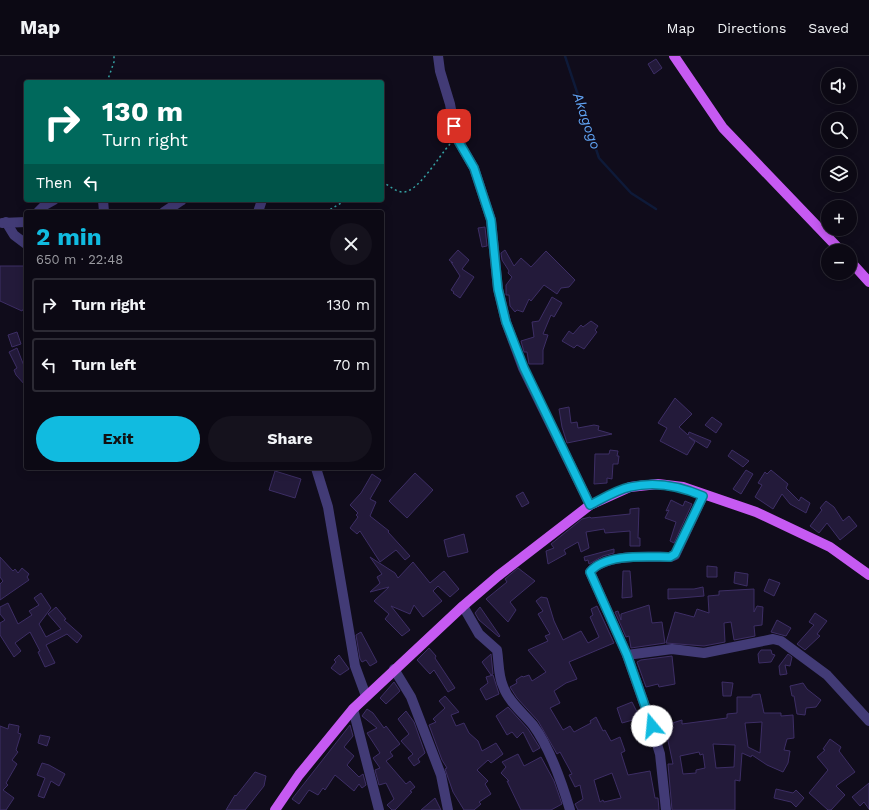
<!DOCTYPE html>
<html lang="en">
<head>
<meta charset="utf-8">
<style>
	body { margin:0; font-family:"Work Sans",sans-serif; background:#15121d; color:#f1f3f6; height:100vh; display:flex; flex-direction:column; font-size:15px; white-space:nowrap }
	* { box-sizing:border-box; margin:0 }
	p { font-size:13px; color:#9a9aa0 }
	.icon { flex:none; width:22px; height:22px; fill:none; stroke:currentColor; stroke-width:2; stroke-linecap:round; stroke-linejoin:round }
	.map { position:relative; flex:1; overflow:hidden }
	.sheet { position:absolute; left:24px; top:154px; width:360px; height:260px; display:flex; flex-direction:column; background:#0c0914; border-radius:4px; box-shadow:0 2px 10px #0003,0 0 0 1px #2c2a34 }
	.sheet>* { flex:none }
	.top-card { position:absolute; left:24px; top:24px; width:360px; height:122px; border-radius:4px; box-shadow:0 2px 10px #0003,0 0 0 1px #2c2a34; background:#00695c; color:#fff; overflow:hidden }
	.controls { position:absolute; left:821px; top:12px; display:grid; gap:8px }
	.controls a { display:grid; place-items:center; width:36px; height:36px; border-radius:50%; background:#0c0914; box-shadow:0 2px 10px #0003,0 0 0 1px #2c2a34; font-size:20px }
	.pin { position:absolute; display:grid; place-items:center; width:34px; height:34px; color:#fff; margin:-17px; border-radius:8px; box-shadow:0 2px 6px #0006 }
	.me { position:absolute; width:44px; margin:-22px; rotate:343deg; stroke-linejoin:round; filter:drop-shadow(0 0 3px #0008) }
	.turn { display:flex; align-items:center; gap:14px; height:84px; padding:0 12px; font-size:18px }
	.turn .icon { width:52px; height:52px; stroke-width:2.5 }
	.turn b { display:block; font-size:28px; line-height:34px }
	.then { display:flex; align-items:center; height:38px; padding:0 12px; background:#0003; gap:8px; font-size:15px }
	.round { display:grid; place-items:center; flex:none; width:42px; height:42px; border-radius:21px; background:#15121d }
	.head { display:flex; align-items:center; justify-content:space-between; height:68px; padding:0 12px }
	h1 { font-size:24px; font-weight:700; line-height:30px; color:#11bbe0 }
	.action { display:flex; gap:8px; margin-top:auto; padding:8px 12px }
	.action a { flex:1; height:46px; border-radius:24px; background:#11bbe0; color:#111; font-size:16px; font-weight:700; line-height:46px; text-align:center }
	.action a+a { background:#15121d; color:#f1f3f6 }
	ul { padding:0; list-style:none }
	li { display:flex; align-items:center; gap:12px; height:54px; margin:0 8px 6px; padding:0 4px; border:2px solid #2c2a34; border-radius:4px }
	li div { flex:1 }
	li b { display:block; font-size:15px }
	li em { font-style:normal }
	header { display:flex; align-items:center; gap:24px; box-sizing:border-box; height:56px; padding:0 20px; background:#0c0914; border-bottom:1px solid #2c2a34 }
	header strong { font-size:19px }
	nav { display:flex; gap:22px; margin-inline-start:auto; font-size:14px }
	.map>svg:first-child { display:block }
	.lines { fill:none; stroke-linecap:round; stroke-linejoin:round }
	.stream { stroke:#0e1a39; stroke-width:2.5 }
	.building { fill:#231a3a; stroke:#3d2e65; fill-rule:evenodd }
	.path { stroke:#35a2a4; stroke-width:1.5; stroke-dasharray:2 3; stroke-linecap:butt }
	.minor { stroke:#423b76; stroke-width:10 }
	.major { stroke:#c65af2; stroke-width:10 }
	.route-casing { stroke:#0b7a92; stroke-width:10 }
	.route { stroke:#11bbe0; stroke-width:7 }
	.labels { text-anchor:middle; dominant-baseline:central; stroke-width:3; stroke-linejoin:round; paint-order:stroke }
	.water-label { font-size:14px; font-style:italic; fill:#60a3f3; stroke:#100c1b }
</style>
</head>
<body>
<header>
<strong>Map</strong>
<nav><a>Map</a><a>Directions</a><a>Saved</a></nav>
</header>
<div class="map">
<svg width="869" height="754" viewBox="0 0 869 754">
	<rect width="100%" height="100%" fill="#100c1b"/>
	<g class="lines">
		<!-- stream -->
		<polyline class="stream" points="565,0 599,102 631,137 656,153"/>
	</g>
	<!-- building -->
	<g class="building">
		<polygon points="656,3 662,12 654,18 648,8"/>
		<polygon points="485,171 487,190 482,191 478,172"/>
		<polygon points="458,194 469,204 462,213 474,221 460,242 453,237 454,236 451,234 460,220 451,206 453,207 449,204"/>
		<polygon points="505,194 514,210 521,202 531,211 546,195 575,224 569,231 561,232 557,238 544,229 531,245 529,243 523,256 517,254 515,256 510,250 509,239 506,239 506,229 512,221 508,217 509,215 502,204 501,197"/>
		<polygon points="0,210 26,210 26,249 22,255 0,245"/>
		<polygon points="552,241 562,247 554,261 551,259 543,278 548,279 543,294 543,308 529,308 527,296 524,296 521,285 534,281 532,266 539,265"/>
		<polygon points="591,265 598,270 595,274 597,276 584,293 577,289 574,292 562,285 569,275 573,278 581,269 583,271"/>
		<polygon points="17,276 21,288 12,291 8,279"/>
		<polygon points="17,292 26,315 26,330 16,319 14,314 17,312 9,296"/>
		<polygon points="675,342 692,358 679,371 688,379 689,376 711,385 707,392 689,381 695,386 687,399 660,385 667,372 658,367"/>
		<polygon points="569,351 571,367 577,366 578,372 594,369 599,370 598,374 612,378 567,387 562,371 559,353"/>
		<polygon points="712,361 722,368 716,377 705,369"/>
		<polygon points="610,394 618,395 617,400 619,400 618,408 613,408 612,423 607,422 607,427 594,428 595,398 609,398"/>
		<polygon points="732,394 749,405 743,411 728,400"/>
		<polygon points="746,414 753,418 741,438 733,433"/>
		<polygon points="771,414 788,428 786,432 799,445 801,441 810,447 806,457 790,448 782,438 773,453 755,441 762,429 758,427 765,416 767,418"/>
		<polygon points="275,415 301,423 295,442 269,434"/>
		<polygon points="415,417 433,434 407,462 389,445"/>
		<polygon points="372,418 381,424 370,443 376,446 370,460 389,475 388,476 410,500 405,504 396,494 380,506 360,475 357,478 350,472 358,461 356,459 358,457 350,449 361,437"/>
		<polygon points="523,436 529,447 522,451 516,440"/>
		<polygon points="671,444 683,450 685,445 692,448 674,487 670,485 676,466 665,462 669,454 666,455"/>
		<polygon points="826,445 834,451 843,465 849,460 857,470 840,484 827,467 819,477 810,470 822,454 820,452"/>
		<polygon points="639,452 638,482 640,482 640,490 630,490 630,475 605,477 604,473 586,476 589,492 581,496 578,486 564,494 566,498 548,508 546,495 554,492 551,488 582,463 590,461 591,462 630,458 630,453"/>
		<polygon points="464,478 468,496 448,501 444,484"/>
		<polygon points="614,493 614,497 603,500 589,508 588,504 585,505 584,501"/>
		<polygon points="0,501 13,515 15,513 18,517 22,512 29,518 27,521 29,524 0,544 0,528 3,525 0,521"/>
		<polygon points="370,501 395,517 398,522 413,506 430,527 444,515 459,533 450,541 438,530 433,535 442,545 423,561 414,549 410,558 391,550 410,574 402,580 385,563 389,558 374,545 389,531 370,536 380,527 377,521 382,518"/>
		<polygon points="707,510 717,511 717,521 707,521"/>
		<polygon points="518,512 535,525 510,546 516,554 508,566 486,543 507,526 505,523"/>
		<polygon points="623,515 630,515 632,541 622,542"/>
		<polygon points="735,516 748,518 747,530 734,527"/>
		<polygon points="769,523 780,527 774,540 764,535"/>
		<polygon points="703,531 704,540 668,543 668,533 694,533"/>
		<polygon points="754,533 754,556 757,550 763,551 762,569 754,570 755,580 734,584 731,566 724,567 725,586 704,590 666,587 675,556 694,561 697,553 709,557 708,540 719,539 719,535"/>
		<polygon points="41,537 51,552 39,568 46,581 61,573 48,558 56,551 66,563 64,564 82,580 77,587 67,578 46,589 55,607 45,611 38,596 40,595 30,576 15,587 21,595 14,601 0,579 0,567 5,564 0,558 0,551 8,547 18,568 32,559 29,555 39,549 34,542"/>
		<path d="M 541,541 L 547,542 L 554,565 L 563,584 L 581,575 L 588,587 L 599,581 L 590,561 L 593,559 L 591,553 L 597,550 L 614,587 L 569,606 L 577,623 L 566,627 L 554,635 L 560,647 L 550,652 L 563,674 L 570,670 L 574,676 L 591,667 L 590,665 L 596,661 L 603,675 L 605,674 L 611,685 L 620,681 L 625,695 L 621,697 L 628,719 L 650,715 L 655,742 L 658,742 L 659,754 L 578,754 L 575,748 L 583,743 L 580,729 L 575,731 L 569,719 L 572,718 L 560,696 L 557,698 L 538,665 L 517,642 L 510,631 L 517,627 L 516,624 L 522,620 L 523,621 L 529,619 L 532,625 L 546,616 L 528,594 L 548,585 L 545,580 L 550,578 L 538,558 L 543,555 L 536,545 ZM 612,717 L 621,742 L 604,746 L 603,744 L 600,746 L 594,724 Z"/>
		<polygon points="649,549 652,567 662,566 665,587 631,592 629,580 626,581 615,556 618,555 621,564 621,558"/>
		<polygon points="480,551 500,580 499,581 479,564 475,557"/>
		<polygon points="815,557 827,565 817,578 820,580 805,594 797,588 814,569 809,566"/>
		<polygon points="777,564 791,572 786,580 771,576"/>
		<polygon points="361,576 377,606 370,610 366,604 362,606 360,603 356,579"/>
		<polygon points="429,592 436,600 435,602 455,632 448,636 434,614 430,618 417,604"/>
		<polygon points="761,594 771,594 772,598 775,599 771,606 759,607 758,598"/>
		<polygon points="491,598 493,618 491,619 482,606"/>
		<polygon points="788,598 792,601 790,610 785,609 787,618 780,619 779,610"/>
		<polygon points="339,599 349,613 340,619 331,612 336,606 334,604"/>
		<polygon points="672,600 675,628 659,631 658,628 646,631 637,606 641,604"/>
		<polygon points="493,619 499,638 486,644 480,633 488,627 486,621"/>
		<polygon points="394,626 400,635 386,648 380,642"/>
		<polygon points="722,626 733,627 731,640 723,640"/>
		<polygon points="803,627 807,633 821,644 816,651 806,652 805,659 797,658 794,640 792,640 790,630"/>
		<path d="M 760,638 L 764,657 L 781,657 L 781,660 L 793,659 L 794,682 L 787,683 L 784,694 L 790,695 L 788,707 L 783,716 L 767,709 L 752,699 L 751,701 L 742,697 L 740,725 L 735,724 L 735,754 L 672,754 L 668,708 L 673,708 L 667,680 L 663,681 L 660,671 L 682,664 L 682,668 L 727,662 L 727,658 L 737,657 L 737,641 L 752,641 L 752,639 ZM 762,666 L 760,697 L 748,691 L 745,667 ZM 713,688 L 735,689 L 734,711 L 716,712 ZM 699,696 L 700,699 L 703,698 L 705,712 L 696,714 L 696,717 L 683,718 L 680,700 Z"/>
		<polygon points="445,640 459,656 451,659 456,670 464,667 469,677 478,685 482,695 496,687 503,698 491,707 488,704 477,714 488,725 485,728 491,738 479,746 481,748 474,754 464,754 453,736 445,713 447,712 442,704 429,669 436,666 433,663 445,652 439,645"/>
		<polygon points="632,646 640,662 622,667 617,652"/>
		<polygon points="508,651 528,673 540,692 533,696 523,676 517,682 512,676 507,679 496,660"/>
		<polygon points="367,653 373,657 384,672 386,670 400,688 390,696 393,700 386,705 406,728 410,725 415,731 410,735 412,736 395,754 392,754 387,749 394,743 386,727 379,729 375,714 380,712 373,702 380,697 367,677 377,672 362,660"/>
		<polygon points="406,655 414,666 425,697 418,703 420,706 414,710 408,702 413,698 401,685 409,678 398,663"/>
		<polygon points="9,668 19,670 18,677 21,678 16,694 18,696 12,704 17,708 6,727 8,729 3,734 14,742 6,754 0,754 0,670 8,673"/>
		<polygon points="350,669 353,680 344,691 354,700 347,709 359,721 363,718 366,729 362,732 359,728 354,735 335,719 325,734 323,732 318,739 309,734 299,748 292,743"/>
		<polygon points="40,679 50,681 47,690 38,687"/>
		<polygon points="830,683 841,691 839,695 855,716 836,730 845,739 831,754 828,754 809,737 828,714 817,701 825,694 823,693"/>
		<polygon points="518,698 524,710 541,701 554,725 562,748 551,754 521,754 507,725 509,725 501,717 506,711 502,706"/>
		<polygon points="42,707 49,709 65,718 59,730 51,725 44,742 38,740 45,722 37,719"/>
		<polygon points="255,716 266,720 264,730 245,754 226,754 235,739 236,740"/>
		<polygon points="869,727 869,753 864,746 860,750 852,741"/>
		<polygon points="776,733 793,737 796,734 804,742 796,751 791,746 774,742"/>
		<polygon points="435,742 441,754 421,754"/>
	</g>
	<g class="lines">
		<!-- path -->
		<g class="path">
			<polyline points="107,26 114,6 114,0"/>
			<path d="M 382,126 C 389,129 394,135 402,136 C 417,138 439,100 450,88"/>
			<polyline points="326,156 346,144"/>
		</g>
		<!-- minor -->
		<g class="minor">
			<polyline points="438,0 440,15 450,48 456,81 474,112 491,164 498,233 506,266 523,312 590,449"/>
			<polyline points="103,144 104,156"/>
			<polyline points="38,156 45,149 54,144"/>
			<polyline points="164,156 182,144"/>
			<polyline points="258,156 262,144"/>
			<polyline points="6,166 14,179 26,188"/>
			<polyline points="2,167 26,166"/>
			<polyline points="316,412 328,451 355,610 366,640"/>
			<path d="M 463,550 L 479,578 L 497,594 C 499,606 498,619 503,630 C 508,645 523,657 533,669 C 550,692 562,727 570,754"/>
			<polyline points="627,599 672,593 704,597 773,583 781,585 827,619 869,665"/>
			<polyline points="394,613 411,641 441,719 448,754"/>
			<polyline points="353,653 379,754"/>
			<path d="M 666,754 L 660,698 L 647,656 L 627,599 L 590,516 C 605,497 648,501 670,501 L 675,499 L 703,440"/>
		</g>
		<!-- major -->
		<g class="major">
			<polyline points="674,0 723,72 841,195"/>
			<polyline points="850,205 869,226"/>
			<polyline points="275,754 299,719 353,653 463,550 498,520 590,449 630,431 658,428 683,431 756,456 830,491 869,519"/>
		</g>
	</g>
	<g class="lines">
		<defs>
			<path id="route" d="M 454,70 L 456,81 L 474,112 L 491,164 L 498,233 L 506,266 L 524,312 L 590,449 C 602,443 616,434 630,431 C 655,425 680,430 703,440 L 675,498 L 670,501 C 648,501 605,497 590,516 L 627,599 L 652,670"/>
		</defs>
		<!-- route casing -->
		<use href="#route" class="route-casing"/>
		<!-- route -->
		<use href="#route" class="route"/>
	</g>
	<g class="labels">
		<!-- water labels -->
		<g class="water-label">
			<text transform="translate(587 65) rotate(71)">Akagogo</text>
		</g>
	</g>
</svg>
<div class="controls">
<a><svg class="icon" aria-label="sound" viewBox="0 0 24 24"><path d="M4 9h4l5-4v14l-5-4H4zM17 9q2 3 0 6"/></svg></a>
<a><svg class="icon" aria-label="search" viewBox="0 0 24 24"><circle cx="10" cy="10" r="6"/><path d="M15 15l6 6"/></svg></a>
<a><svg class="icon" aria-label="layers" viewBox="0 0 24 24"><path d="M12 4l9 5-9 5-9-5zM3 14l9 5 9-5"/></svg></a>
<a>+</a>
<a>−</a>
</div>
<div class="pin" style="left:454px;top:70px;background:#d93025"><svg class="icon" aria-label="arrive" viewBox="0 0 24 24"><path d="M6 21V4h12l-3 4 3 4H6"/></svg></div>
<svg class="me" style="left:652px;top:670px" viewBox="-20 -20 40 40"><circle r="19" fill="#fff"/><path d="M0-13L10 11 0 6-10 11z" fill="#11bbe0"/></svg>
<div class="top-card">
<div class="turn"><svg class="icon" aria-label="right" viewBox="0 0 24 24"><path d="M7 20v-9h11M14 6l5 5-5 5"/></svg><div><b>130 m</b>Turn right</div></div>
<div class="then">Then<svg class="icon" aria-label="left" viewBox="0 0 24 24"><path d="M17 20v-9H6M10 6l-5 5 5 5"/></svg></div>
</div>
<section class="sheet">
<div class="head"><div><h1>2 min</h1><p>650 m · 22:48</p></div><a class="round"><svg class="icon" aria-label="close" viewBox="0 0 24 24"><path d="M6 6l12 12M18 6L6 18"/></svg></a></div>
<ul>
<li><svg class="icon" aria-label="right" viewBox="0 0 24 24"><path d="M7 20v-9h11M14 6l5 5-5 5"/></svg><div><b>Turn right</b></div><em>130 m</em></li>
<li><svg class="icon" aria-label="left" viewBox="0 0 24 24"><path d="M17 20v-9H6M10 6l-5 5 5 5"/></svg><div><b>Turn left</b></div><em>70 m</em></li>
</ul>
<div class="action"><a>Exit</a><a>Share</a></div>
</section>
</div>
</body>
</html>
